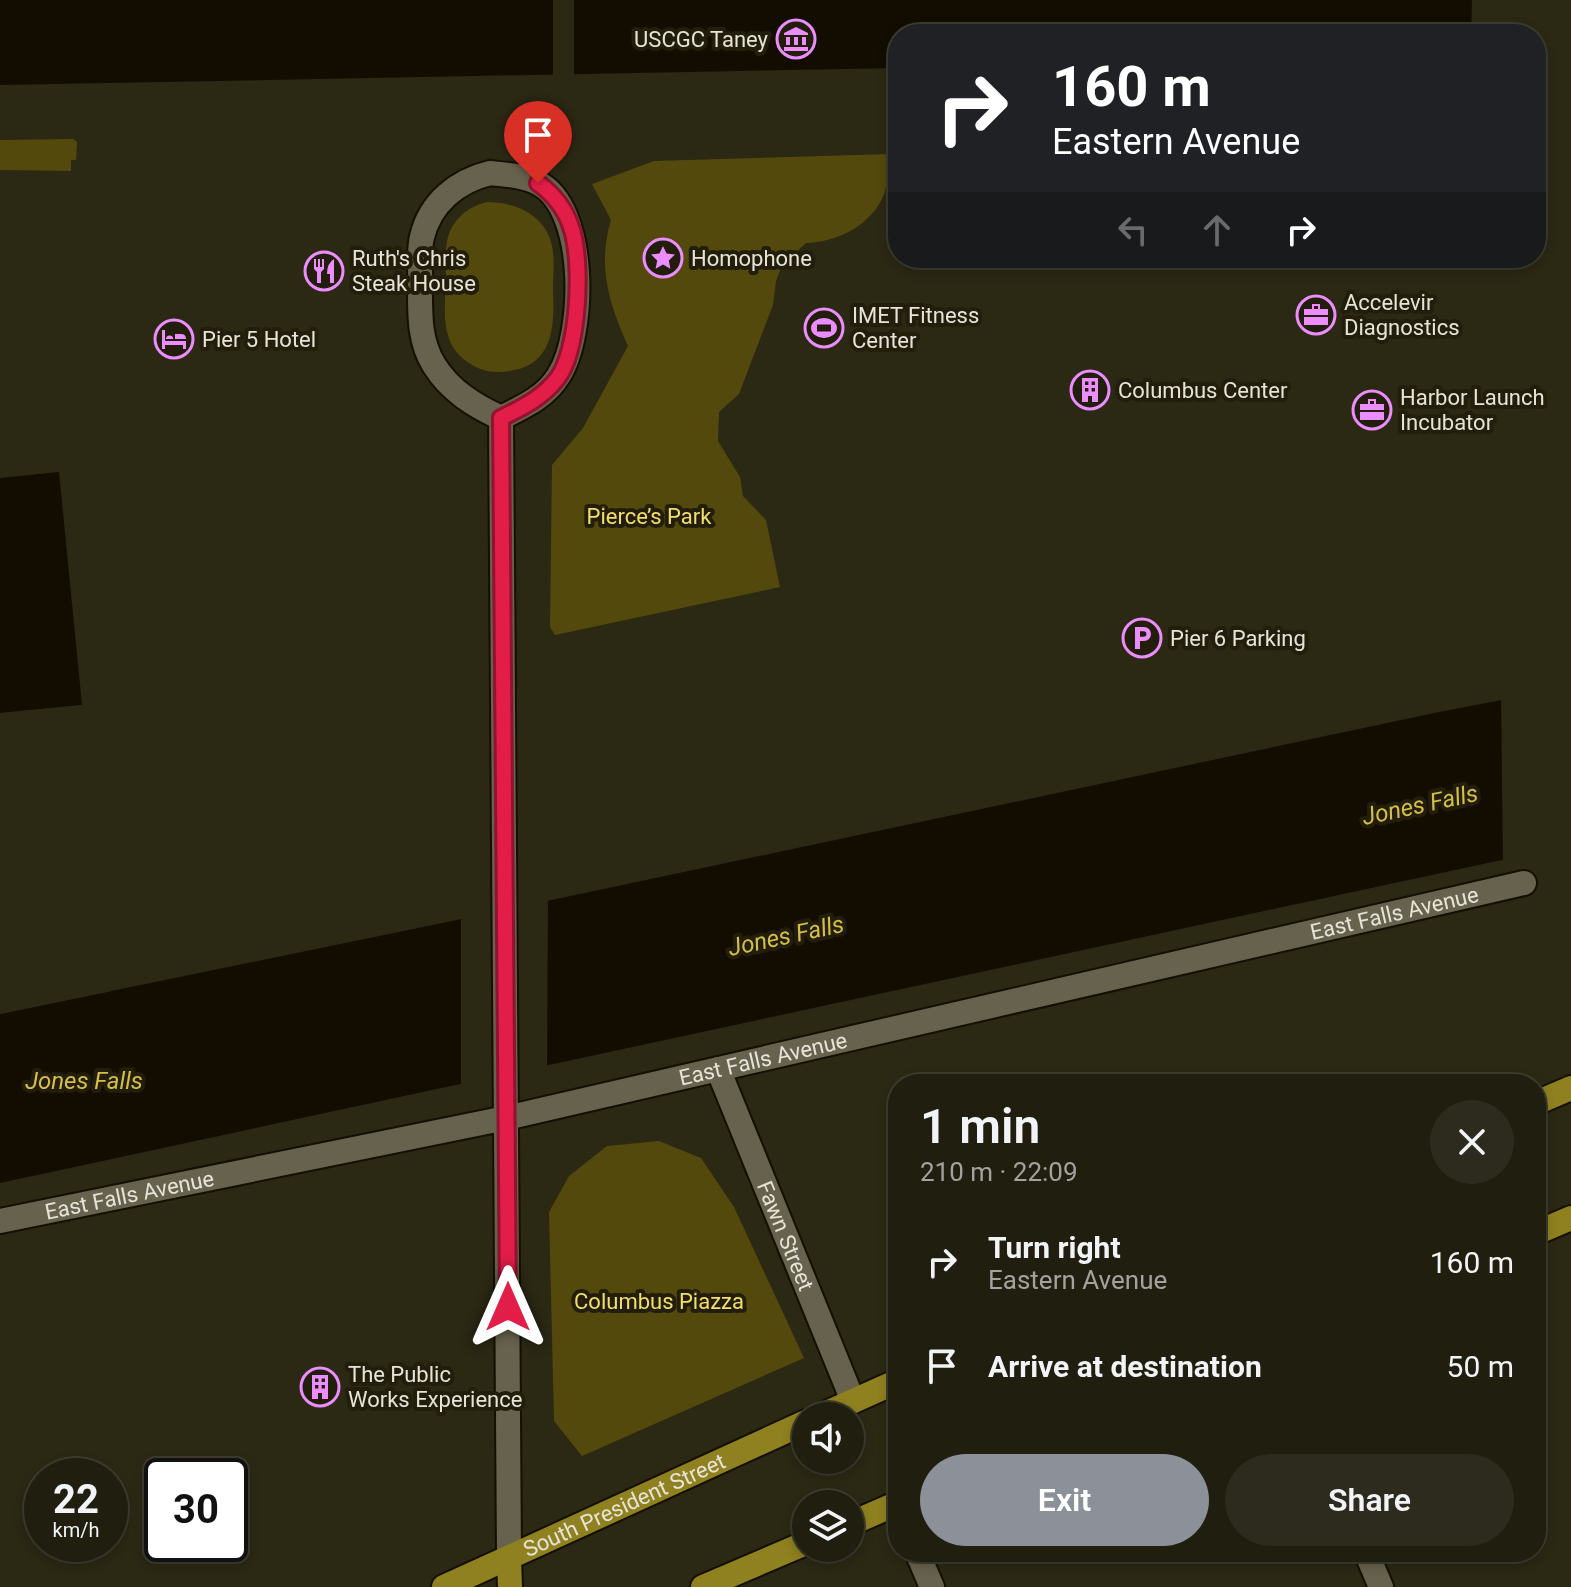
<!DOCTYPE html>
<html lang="en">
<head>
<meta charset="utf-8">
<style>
	body { margin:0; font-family:Roboto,sans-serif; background:#2d2b1d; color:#f1f3f6; height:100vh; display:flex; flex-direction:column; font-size:30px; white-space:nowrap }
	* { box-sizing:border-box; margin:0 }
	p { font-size:26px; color:#a2a29e }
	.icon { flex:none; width:44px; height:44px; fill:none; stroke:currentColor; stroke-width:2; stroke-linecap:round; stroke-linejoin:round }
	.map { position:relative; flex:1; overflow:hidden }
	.details { position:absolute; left:888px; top:1074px; width:658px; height:488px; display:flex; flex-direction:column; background:#201e0f; border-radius:32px; box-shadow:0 4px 12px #0003,0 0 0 2px #3d3c2f }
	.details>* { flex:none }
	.top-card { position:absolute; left:888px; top:24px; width:658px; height:244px; border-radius:32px; box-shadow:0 4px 12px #0003,0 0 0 2px #3d3c2f; background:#202124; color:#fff; overflow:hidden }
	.buttons { position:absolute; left:792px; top:1402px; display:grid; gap:16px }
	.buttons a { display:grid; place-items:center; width:72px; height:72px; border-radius:50%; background:#201e0f; box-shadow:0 4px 12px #0003,0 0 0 2px #3d3c2f; font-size:40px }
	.speed { position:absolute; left:24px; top:1458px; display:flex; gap:16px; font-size:40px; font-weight:700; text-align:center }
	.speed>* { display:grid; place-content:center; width:104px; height:104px; border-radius:50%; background:#201e0f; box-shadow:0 4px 12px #0003,0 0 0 2px #3d3c2f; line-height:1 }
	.speed small { font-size:20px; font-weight:400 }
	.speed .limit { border:4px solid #111; border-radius:12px; background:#fff; color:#111 }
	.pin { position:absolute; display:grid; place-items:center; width:68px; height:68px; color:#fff; margin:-82px -34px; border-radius:50% 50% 50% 0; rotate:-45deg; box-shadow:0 0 8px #0007 }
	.pin .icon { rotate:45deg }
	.me { position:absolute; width:88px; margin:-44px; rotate:0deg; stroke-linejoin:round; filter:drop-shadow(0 0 6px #0008) }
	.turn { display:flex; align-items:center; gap:28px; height:168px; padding:0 32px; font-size:36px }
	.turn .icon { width:104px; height:104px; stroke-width:2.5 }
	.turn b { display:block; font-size:56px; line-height:68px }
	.lanes { display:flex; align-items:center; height:76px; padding:0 32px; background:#0003; justify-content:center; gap:40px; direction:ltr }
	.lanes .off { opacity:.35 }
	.round { display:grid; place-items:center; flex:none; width:84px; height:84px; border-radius:42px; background:#2d2b1d }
	.summary { display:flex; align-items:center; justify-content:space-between; height:136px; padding:0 32px }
	h1 { font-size:48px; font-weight:600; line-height:60px }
	.action { display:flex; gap:16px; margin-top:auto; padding:16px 32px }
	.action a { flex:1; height:92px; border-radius:48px; background:#8c9099; color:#fff; font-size:32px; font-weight:600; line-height:92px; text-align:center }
	.action a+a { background:#2d2b1d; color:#f1f3f6 }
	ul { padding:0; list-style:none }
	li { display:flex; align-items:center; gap:24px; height:104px; padding:0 32px }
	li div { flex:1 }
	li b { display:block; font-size:30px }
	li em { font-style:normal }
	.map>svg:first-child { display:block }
	.green { fill:#54490c }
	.water { fill:#120d00 }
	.pier { fill:#2b2814 }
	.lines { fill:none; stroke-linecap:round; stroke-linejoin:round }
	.pedestrian-casing { stroke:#141001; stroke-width:28 }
	.minor-casing { stroke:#141001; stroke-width:28 }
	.primary-casing { stroke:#141001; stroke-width:28 }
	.pedestrian { stroke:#66624d; stroke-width:24 }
	.minor { stroke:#66624d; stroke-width:24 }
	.primary { stroke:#8f811f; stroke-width:24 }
	.route-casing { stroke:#92132f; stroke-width:20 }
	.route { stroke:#e11d48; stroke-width:14 }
	.labels { text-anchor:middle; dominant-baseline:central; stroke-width:8; stroke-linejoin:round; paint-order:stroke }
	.poi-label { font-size:22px; fill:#e6e4d8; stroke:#221e0b; text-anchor:start }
	.park-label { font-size:22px; fill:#f3de68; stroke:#221e0b }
	.street-label { font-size:22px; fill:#e6e4d8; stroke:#221e0b }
	.water-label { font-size:24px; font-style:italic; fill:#d5bf47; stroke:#221e0b }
</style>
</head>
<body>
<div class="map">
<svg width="1571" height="1587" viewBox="0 0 1571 1587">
	<rect width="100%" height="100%" fill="#2b2814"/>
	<!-- green -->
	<g class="green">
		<polygon points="73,139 77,142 76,160 71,160 71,171 0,170 0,140"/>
		<path d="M 890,154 C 888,168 888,187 882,199 C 868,227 836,242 806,243 L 782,265 L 776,281 L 773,305 L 739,394 L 719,412 L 718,441 L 740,477 L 743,496 L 766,520 L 780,587 L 555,635 L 550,627 L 552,465 L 583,428 L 628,346 C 609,303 597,267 611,220 L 592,184 L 654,161 Z"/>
		<path d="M 487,202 C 516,202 546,215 552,246 C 555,260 553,276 553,289 C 555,332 552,371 498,372 C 487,372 478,369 469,363 C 439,344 445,311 446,280 C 446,264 444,245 450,231 C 458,215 470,206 487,202 Z"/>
		<polygon points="659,1141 701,1158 734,1207 804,1358 582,1456 554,1421 549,1212 569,1176 607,1146"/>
	</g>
	<!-- water -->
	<g class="water">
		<polygon points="0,0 1472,0 1471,34 898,34 898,68 0,85"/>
		<polygon points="59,472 82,705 0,713 0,478"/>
		<polygon points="1571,687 1571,845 0,1183 0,1014 462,919 1444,711"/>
	</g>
	<!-- pier -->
	<g class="pier">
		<rect x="553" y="0" width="21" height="78"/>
		<polygon points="1571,683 1571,849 1503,864 1501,696"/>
		<polygon points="82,705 82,709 0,717 0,713"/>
		<polygon points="548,896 547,1070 461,1088 461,915"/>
		<polygon points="111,987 112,991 0,1014 0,1010"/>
	</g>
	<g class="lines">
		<defs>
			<g id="pedestrian">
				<path id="s1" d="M 718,1069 L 853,1401"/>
				<path id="s2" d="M 0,1221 L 506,1118 L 1524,883"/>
			</g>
			<g id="minor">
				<path d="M 490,173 C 506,175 523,175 538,183 C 588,208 585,334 559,375 C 546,397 523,407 501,418 C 475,406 450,391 434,365 C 419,341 420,314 420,287 C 421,272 418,253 422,237 C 430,203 457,181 490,173 Z"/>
				<polyline points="501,418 509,1558"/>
				<polyline points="917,1552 932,1587"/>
				<polyline points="1366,1552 1381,1587"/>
			</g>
			<g id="primary">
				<polyline points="1536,1103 1571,1088"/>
				<polyline points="1536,1233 1571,1218"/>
				<polyline points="820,1416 898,1381"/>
				<polyline points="850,1524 898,1503"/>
				<polyline points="509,1558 510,1587"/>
				<path id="s3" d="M 444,1587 L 806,1422"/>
				<polyline points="703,1587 806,1543"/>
			</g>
		</defs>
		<!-- pedestrian casing -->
		<use href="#pedestrian" class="pedestrian-casing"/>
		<!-- minor casing -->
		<use href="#minor" class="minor-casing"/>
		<!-- primary casing -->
		<use href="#primary" class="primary-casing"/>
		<!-- pedestrian -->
		<use href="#pedestrian" class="pedestrian"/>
		<!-- minor -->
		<use href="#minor" class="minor"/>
		<!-- primary -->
		<use href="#primary" class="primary"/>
	</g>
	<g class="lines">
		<defs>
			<path id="route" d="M 508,1307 L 501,418 C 523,407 542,398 557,379 C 579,351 583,260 571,227 C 565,208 553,194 538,183"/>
		</defs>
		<!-- route casing -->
		<use href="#route" class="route-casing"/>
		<!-- route -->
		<use href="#route" class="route"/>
	</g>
	<!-- icons -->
	<defs>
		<symbol id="museum-ring" viewBox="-11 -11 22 22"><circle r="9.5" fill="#221e0b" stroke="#eb8dfc" stroke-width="1.5"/><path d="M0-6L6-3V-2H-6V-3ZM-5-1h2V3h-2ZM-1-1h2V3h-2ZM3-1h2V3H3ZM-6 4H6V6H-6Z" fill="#eb8dfc"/></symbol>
		<symbol id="sight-ring" viewBox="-11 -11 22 22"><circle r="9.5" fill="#221e0b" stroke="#eb8dfc" stroke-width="1.5"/><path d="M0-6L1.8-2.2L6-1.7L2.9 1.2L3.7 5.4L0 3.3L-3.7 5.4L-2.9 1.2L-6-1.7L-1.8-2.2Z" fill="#eb8dfc"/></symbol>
		<symbol id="restaurant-ring" viewBox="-11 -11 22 22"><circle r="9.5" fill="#221e0b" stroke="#eb8dfc" stroke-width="1.5"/><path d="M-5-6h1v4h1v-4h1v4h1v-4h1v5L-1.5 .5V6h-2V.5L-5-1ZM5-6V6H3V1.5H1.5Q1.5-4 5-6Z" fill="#eb8dfc"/></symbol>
		<symbol id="office-ring" viewBox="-11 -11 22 22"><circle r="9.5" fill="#221e0b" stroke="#eb8dfc" stroke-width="1.5"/><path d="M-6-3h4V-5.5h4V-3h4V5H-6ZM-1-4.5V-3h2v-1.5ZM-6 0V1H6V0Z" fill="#eb8dfc"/></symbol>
		<symbol id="stadium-ring" viewBox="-11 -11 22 22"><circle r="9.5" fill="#221e0b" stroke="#eb8dfc" stroke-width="1.5"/><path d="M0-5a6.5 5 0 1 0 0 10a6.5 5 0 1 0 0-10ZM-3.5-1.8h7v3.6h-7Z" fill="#eb8dfc"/></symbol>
		<symbol id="hotel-ring" viewBox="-11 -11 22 22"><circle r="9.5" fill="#221e0b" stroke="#eb8dfc" stroke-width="1.5"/><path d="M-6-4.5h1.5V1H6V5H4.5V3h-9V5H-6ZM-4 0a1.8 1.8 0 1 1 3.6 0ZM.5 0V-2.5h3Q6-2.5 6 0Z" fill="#eb8dfc"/></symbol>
		<symbol id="building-ring" viewBox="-11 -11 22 22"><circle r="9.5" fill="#221e0b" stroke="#eb8dfc" stroke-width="1.5"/><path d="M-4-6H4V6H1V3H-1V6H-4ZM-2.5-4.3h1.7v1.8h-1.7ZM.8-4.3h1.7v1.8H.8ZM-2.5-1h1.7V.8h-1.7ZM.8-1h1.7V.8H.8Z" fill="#eb8dfc"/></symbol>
		<symbol id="parking-ring" viewBox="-11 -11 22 22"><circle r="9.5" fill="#221e0b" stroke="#eb8dfc" stroke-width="1.5"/><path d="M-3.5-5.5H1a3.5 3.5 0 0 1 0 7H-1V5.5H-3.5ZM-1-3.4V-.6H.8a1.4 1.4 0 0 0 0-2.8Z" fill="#eb8dfc"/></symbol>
	</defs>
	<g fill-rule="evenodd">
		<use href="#museum-ring" x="774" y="17" width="44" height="44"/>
		<use href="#sight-ring" x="641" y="236" width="44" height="44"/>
		<use href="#restaurant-ring" x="302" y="249" width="44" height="44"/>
		<use href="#office-ring" x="1294" y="293" width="44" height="44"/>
		<use href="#stadium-ring" x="802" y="306" width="44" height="44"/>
		<use href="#hotel-ring" x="152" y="317" width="44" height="44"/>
		<use href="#building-ring" x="1068" y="368" width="44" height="44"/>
		<use href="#office-ring" x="1350" y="388" width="44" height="44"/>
		<use href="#parking-ring" x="1120" y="616" width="44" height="44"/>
		<use href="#building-ring" x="298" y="1365" width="44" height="44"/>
	</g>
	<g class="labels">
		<!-- poi labels -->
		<g class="poi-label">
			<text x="768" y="39" text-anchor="end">USCGC Taney</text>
			<text x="352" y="258">Ruth's Chris<tspan x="352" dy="25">Steak House</tspan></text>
			<text x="691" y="258">Homophone</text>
			<text x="1344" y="302">Accelevir<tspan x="1344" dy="25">Diagnostics</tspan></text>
			<text x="852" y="315">IMET Fitness<tspan x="852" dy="25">Center</tspan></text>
			<text x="202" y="339">Pier 5 Hotel</text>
			<text x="1118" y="390">Columbus Center</text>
			<text x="1400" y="397">Harbor Launch<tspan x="1400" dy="25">Incubator</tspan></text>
			<text x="1170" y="638">Pier 6 Parking</text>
			<text x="348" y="1374">The Public<tspan x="348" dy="25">Works Experience</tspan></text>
		</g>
		<!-- park labels -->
		<g class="park-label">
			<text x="649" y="516">Pierce’s Park</text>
			<text x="659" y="1301">Columbus Piazza</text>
		</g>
		<!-- street labels -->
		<g class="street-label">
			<text stroke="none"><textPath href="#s2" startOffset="1428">East Falls Avenue</textPath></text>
			<text stroke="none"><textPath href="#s2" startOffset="780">East Falls Avenue</textPath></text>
			<text stroke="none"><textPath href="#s2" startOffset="132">East Falls Avenue</textPath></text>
			<text stroke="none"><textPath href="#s1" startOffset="180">Fawn Street</textPath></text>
			<text stroke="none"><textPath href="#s3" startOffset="198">South President Street</textPath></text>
		</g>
		<!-- water labels -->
		<g class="water-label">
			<text transform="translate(1420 805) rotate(-12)">Jones Falls</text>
			<text transform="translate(786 936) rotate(-12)">Jones Falls</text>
			<text x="84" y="1081">Jones Falls</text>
		</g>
	</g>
</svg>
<div class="buttons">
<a><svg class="icon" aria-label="sound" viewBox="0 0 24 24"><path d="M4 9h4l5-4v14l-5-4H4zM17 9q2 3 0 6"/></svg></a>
<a><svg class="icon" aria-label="layers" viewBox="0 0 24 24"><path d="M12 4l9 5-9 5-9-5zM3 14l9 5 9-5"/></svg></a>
</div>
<div class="speed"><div>22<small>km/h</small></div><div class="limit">30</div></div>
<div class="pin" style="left:538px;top:183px;background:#d93025"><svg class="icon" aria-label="arrive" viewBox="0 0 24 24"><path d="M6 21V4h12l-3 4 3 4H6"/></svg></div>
<svg class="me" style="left:508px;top:1307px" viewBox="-20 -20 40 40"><path d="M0-17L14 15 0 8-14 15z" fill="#e11d48" stroke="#fff" stroke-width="4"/></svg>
<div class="top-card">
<div class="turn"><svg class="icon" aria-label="right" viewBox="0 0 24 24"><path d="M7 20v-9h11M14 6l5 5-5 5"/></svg><div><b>160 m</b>Eastern Avenue</div></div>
<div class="lanes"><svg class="icon off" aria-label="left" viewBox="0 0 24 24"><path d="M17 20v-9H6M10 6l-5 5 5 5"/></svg><svg class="icon off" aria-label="ahead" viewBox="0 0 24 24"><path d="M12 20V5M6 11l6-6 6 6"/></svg><svg class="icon" aria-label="right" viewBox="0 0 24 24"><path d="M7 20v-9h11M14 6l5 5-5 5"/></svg></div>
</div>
<section class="details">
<div class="summary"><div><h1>1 min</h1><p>210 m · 22:09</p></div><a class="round"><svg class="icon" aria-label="close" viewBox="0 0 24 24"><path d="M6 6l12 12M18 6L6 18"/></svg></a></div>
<ul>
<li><svg class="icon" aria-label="right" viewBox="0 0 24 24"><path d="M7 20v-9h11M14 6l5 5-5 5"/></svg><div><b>Turn right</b><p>Eastern Avenue</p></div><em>160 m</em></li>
<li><svg class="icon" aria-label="arrive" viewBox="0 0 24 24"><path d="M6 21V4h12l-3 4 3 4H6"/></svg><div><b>Arrive at destination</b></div><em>50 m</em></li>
</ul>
<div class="action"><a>Exit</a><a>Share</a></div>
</section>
</div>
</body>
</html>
